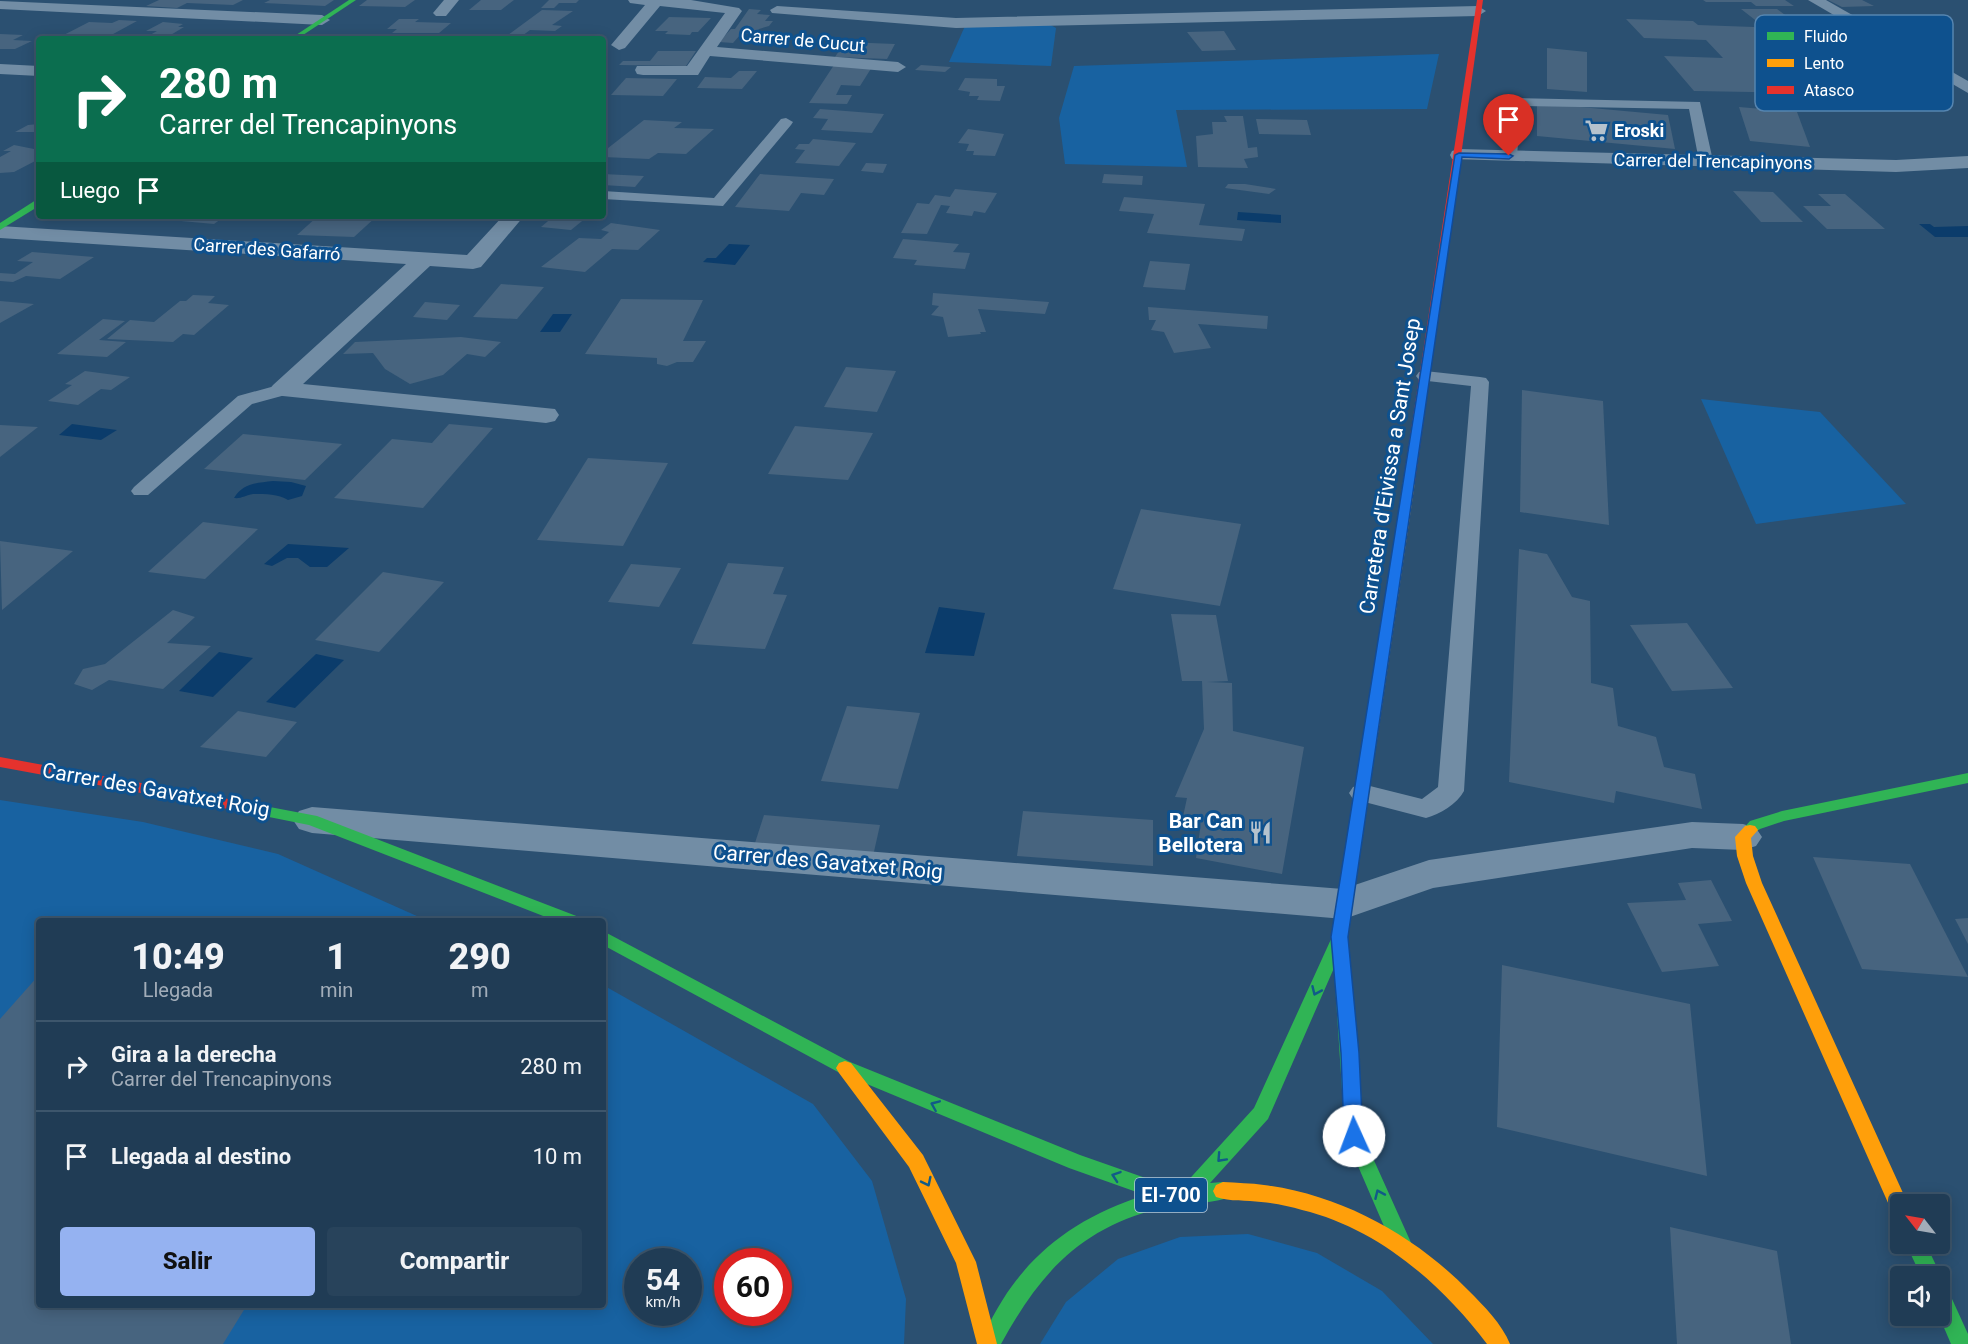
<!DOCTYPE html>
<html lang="es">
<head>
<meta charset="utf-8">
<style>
	body { margin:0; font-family:Roboto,sans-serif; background:#28435b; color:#f1f3f6; height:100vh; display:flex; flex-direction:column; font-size:22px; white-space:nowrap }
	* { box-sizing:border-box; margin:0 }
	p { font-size:20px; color:#a2adb9 }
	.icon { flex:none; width:33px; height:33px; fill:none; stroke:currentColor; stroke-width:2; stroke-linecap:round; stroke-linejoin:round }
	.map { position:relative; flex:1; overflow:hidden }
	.drawer { position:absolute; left:36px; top:918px; width:570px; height:390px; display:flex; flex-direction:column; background:#203c55; border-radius:6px; box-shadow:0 3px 15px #0003,0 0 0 2px #3d566c }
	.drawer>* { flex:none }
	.guide { position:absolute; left:36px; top:36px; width:570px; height:183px; border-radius:6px; box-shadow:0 3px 15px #0003,0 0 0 2px #3d566c; background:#0b6e4f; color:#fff; overflow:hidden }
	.needle { width:39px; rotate:301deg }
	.controls { position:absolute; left:1890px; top:1194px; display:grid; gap:12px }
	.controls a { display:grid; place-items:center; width:60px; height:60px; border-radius:6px; background:#203c55; box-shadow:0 3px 15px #0003,0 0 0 2px #3d566c; font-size:30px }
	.speed { position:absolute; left:624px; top:1248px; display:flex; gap:12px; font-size:30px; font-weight:700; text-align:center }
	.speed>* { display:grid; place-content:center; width:78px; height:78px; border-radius:50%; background:#203c55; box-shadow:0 3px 15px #0003,0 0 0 2px #3d566c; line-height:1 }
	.speed small { font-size:15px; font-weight:400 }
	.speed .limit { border:9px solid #d22; background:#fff; color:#111 }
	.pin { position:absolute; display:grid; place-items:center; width:51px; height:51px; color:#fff; margin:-62px -26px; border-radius:50% 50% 50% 0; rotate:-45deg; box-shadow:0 0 6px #0007 }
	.pin .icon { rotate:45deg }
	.me { position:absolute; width:66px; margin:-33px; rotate:358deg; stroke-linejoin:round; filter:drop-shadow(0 0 4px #0008) }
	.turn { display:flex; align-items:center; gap:21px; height:126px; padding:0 24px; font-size:27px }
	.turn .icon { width:78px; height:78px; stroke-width:2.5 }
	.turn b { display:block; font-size:42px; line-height:51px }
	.then { display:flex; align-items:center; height:57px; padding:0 24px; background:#0003; gap:12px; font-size:22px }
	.eta { display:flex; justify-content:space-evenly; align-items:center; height:102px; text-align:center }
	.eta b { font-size:36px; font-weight:800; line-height:42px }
	.cta { display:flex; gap:12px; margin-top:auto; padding:12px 24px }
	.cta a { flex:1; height:69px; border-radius:6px; background:#95b2f1; color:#111; font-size:24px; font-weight:800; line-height:69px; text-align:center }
	.cta a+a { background:#28435b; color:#f1f3f6 }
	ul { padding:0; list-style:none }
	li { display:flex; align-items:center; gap:18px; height:90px; padding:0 24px; border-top:2px solid #3d566c }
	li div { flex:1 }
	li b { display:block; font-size:22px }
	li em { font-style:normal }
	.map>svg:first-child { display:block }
	.green { fill:#1862a1; fill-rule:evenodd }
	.water { fill:#0b3c6b }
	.building { fill:#47647f }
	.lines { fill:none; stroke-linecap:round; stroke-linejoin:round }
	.lane { fill:#728da5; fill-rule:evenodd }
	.street { fill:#728da5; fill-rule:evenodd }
	.fast { fill:#30b455; fill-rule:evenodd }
	.slow { fill:#ff9f0a; fill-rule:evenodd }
	.jam { fill:#e5322d; fill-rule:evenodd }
	.oneway { stroke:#115b88 }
	.route { fill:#1a73e8; stroke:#114b97; stroke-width:1.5 }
	.labels { text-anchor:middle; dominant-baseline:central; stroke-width:6; stroke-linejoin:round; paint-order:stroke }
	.far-street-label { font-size:18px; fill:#fff; stroke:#0e518e }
	.far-poi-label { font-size:18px; font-weight:bold; fill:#fff; stroke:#0e518e; text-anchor:start }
	.shield { fill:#0e518e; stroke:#b7cbdd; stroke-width:1.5 }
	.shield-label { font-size:20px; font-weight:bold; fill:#fff }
	.street-label { font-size:21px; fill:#fff; stroke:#0e518e }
	.poi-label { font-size:21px; font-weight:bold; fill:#fff; stroke:#0e518e; text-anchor:end }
	.key { fill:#0e518e; stroke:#5685b0; stroke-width:1.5 }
	.key-label { font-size:16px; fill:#fff }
</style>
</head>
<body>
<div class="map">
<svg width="1968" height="1344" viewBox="0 0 1968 1344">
	<rect width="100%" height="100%" fill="#2b5071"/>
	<!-- green -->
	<g class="green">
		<polygon points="1047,23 1056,28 1051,66 949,62 965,26"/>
		<polygon points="1439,54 1427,109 1176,110 1187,167 1065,164 1059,118 1074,66"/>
		<polygon points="1701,399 1820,412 1906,504 1756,524"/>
		<path d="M 0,800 L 143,822 L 278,854 L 428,921 L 39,921 L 39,1305 L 603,1305 L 603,985 L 813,1104 L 872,1181 L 906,1299 L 904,1344 L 0,1344 ZM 638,1262 L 688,1262 L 688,1312 L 638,1312 ZM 728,1262 L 778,1262 L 778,1312 L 728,1312 Z"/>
		<polygon points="1248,1234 1317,1253 1382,1291 1433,1344 1040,1344 1066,1302 1118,1259 1180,1237"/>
	</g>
	<!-- water -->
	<g class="water">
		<polygon points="1238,212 1281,215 1281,223 1237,220"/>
		<polygon points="1919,224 1930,224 1934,227 1968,226 1968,237 1935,237"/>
		<polygon points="729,244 750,245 735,265 703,262 707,258 716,258"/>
		<polygon points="553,314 572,314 560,332 540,332"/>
		<polygon points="72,424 117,430 101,440 59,435"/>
		<path d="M 273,481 L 291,482 L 306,486 L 302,496 L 288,500 C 278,494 265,494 253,494 C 246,495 241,499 234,498 C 243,483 257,483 273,481 Z"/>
		<polygon points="288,544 349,548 327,567 310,567 298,558 287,558 272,566 264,564"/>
		<polygon points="939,607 985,613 974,656 925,653"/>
		<polygon points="219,652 253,658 213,697 179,691"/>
		<polygon points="316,654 344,660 295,708 266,702"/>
	</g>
	<!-- building -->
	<g class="building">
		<polygon points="159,0 243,0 233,5 187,3 177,8 146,6"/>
		<polygon points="270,0 334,0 325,6 264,3"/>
		<polygon points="367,0 415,0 405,7 359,6"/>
		<polygon points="481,0 514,0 501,10 469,10"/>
		<polygon points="549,0 579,0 576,3 559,3 554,8 541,8"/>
		<polygon points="1703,0 1785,0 1794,6 1756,6 1751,2 1706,2"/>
		<polygon points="1828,0 1862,0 1874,6 1842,7"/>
		<polygon points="749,9 761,10 757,14 770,15 765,21 773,21 769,26 759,29 755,34 741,34 733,43 719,42 731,29 735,29"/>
		<polygon points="1741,9 1777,9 1796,23 1759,23"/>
		<polygon points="542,10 573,11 552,25 562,26 555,31 530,30 522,36 508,35"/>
		<polygon points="669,17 711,18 698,32 692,32 690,35 665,34 668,31 655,31"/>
		<polygon points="399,19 419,19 415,22 451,23 439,33 392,33 397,29 387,29"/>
		<polygon points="1626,19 1693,21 1698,25 1754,27 1770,41 1778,41 1794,56 1761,55 1802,93 1694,91 1664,56 1723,58 1706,40 1644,38"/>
		<polygon points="119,20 137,21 104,39 56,39 89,22 112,23"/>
		<polygon points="163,22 183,24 178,27 184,27 164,39 143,39 157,31 146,31"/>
		<polygon points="1224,31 1236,50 1202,51 1187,32"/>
		<polygon points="0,34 23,35 13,40 32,41 15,49 0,49"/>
		<polygon points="845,42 895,44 887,59 835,57"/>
		<polygon points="1547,48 1587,52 1587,92 1547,89"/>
		<polygon points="658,51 696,51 686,66 619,65 623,61 650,61"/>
		<polygon points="834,65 872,67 860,86 841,85 836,95 852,95 847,104 809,103"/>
		<polygon points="921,65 951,67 945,72 915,70"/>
		<polygon points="739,71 757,71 742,89 697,88 705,77 731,78"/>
		<polygon points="626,78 677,79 663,96 611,95"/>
		<polygon points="965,78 997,79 997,86 1005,86 1000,101 977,100 979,96 969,96 970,92 958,90"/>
		<polygon points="1537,103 1668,115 1675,149 1537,136"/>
		<polygon points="1739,107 1797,112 1810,147 1750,141"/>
		<polygon points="820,109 884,114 872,133 821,130 828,119 813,118"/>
		<polygon points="1224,116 1243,116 1248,148 1257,147 1258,157 1244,159 1248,168 1198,167 1196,136 1213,134 1212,122 1227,122"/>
		<polygon points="1256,119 1307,120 1311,135 1259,134"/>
		<polygon points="644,120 682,122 674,128 714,129 686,154 658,153 649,159 603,157 603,152"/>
		<polygon points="39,124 39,132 15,132 28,125"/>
		<polygon points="968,129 1004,134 995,156 973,155 974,151 966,151 969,144 958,143"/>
		<polygon points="813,139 856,143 839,166 795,163 805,150 795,149 799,144 809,144"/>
		<polygon points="14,145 39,150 39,159 14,172 0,173 0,157 11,151 3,151"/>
		<polygon points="866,163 887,164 883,173 861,171"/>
		<polygon points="603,174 644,176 635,187 603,185"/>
		<polygon points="760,174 834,179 824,195 801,193 789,211 735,207"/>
		<polygon points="1104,174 1143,176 1142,185 1102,183"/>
		<polygon points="1228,184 1245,184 1276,189 1269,194 1225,188"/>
		<polygon points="955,189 997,193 985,213 974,211 972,216 946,213 950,206 941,205 927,234 901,233 917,203 929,204 935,195 950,197"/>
		<polygon points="1733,191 1773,192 1803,222 1761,222"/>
		<polygon points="1818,194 1845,194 1885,229 1827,229 1803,206 1831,206"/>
		<polygon points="1124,197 1205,204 1199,225 1245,229 1242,241 1147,233 1154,214 1119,211"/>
		<polygon points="176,216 225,216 214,224 170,220"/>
		<polygon points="318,216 377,216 354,237 297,235"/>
		<polygon points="554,216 576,216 587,217 571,230 541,227"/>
		<polygon points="611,223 660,230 638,250 612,249 585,272 541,267 579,238 601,239 609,232 601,230"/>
		<polygon points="903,239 959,244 953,252 970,253 965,269 914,265 917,260 893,258"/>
		<polygon points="32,252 94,257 60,279 26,276 13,282 0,281 0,273 15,274 33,262 17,261"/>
		<polygon points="1150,261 1190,264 1185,290 1143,287"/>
		<polygon points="501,284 544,287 517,319 473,317"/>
		<polygon points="933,293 1049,302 1045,314 978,309 986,332 980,332 981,334 948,337 943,317 931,315 939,306 932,305"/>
		<polygon points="193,295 215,296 208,303 229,305 194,335 183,334 173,342 107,339 130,320 154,322 180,301 186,301"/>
		<polygon points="621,299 703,300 683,341 706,341 693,362 677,362 667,366 657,364 657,358 585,354"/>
		<polygon points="0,301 34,304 0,323"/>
		<polygon points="425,302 460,305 447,320 413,317"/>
		<polygon points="1148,307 1268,316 1267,329 1198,324 1211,348 1174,353 1164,332 1151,330 1156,320 1149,320"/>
		<polygon points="103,319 125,321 99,340 126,342 107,357 57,354"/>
		<polygon points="461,337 501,342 485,357 467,354 443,375 410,384 385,369 373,353 343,354 355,342"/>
		<polygon points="846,367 896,371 877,412 824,407"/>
		<polygon points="85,371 130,377 111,390 101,389 78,405 48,401 72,385 65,384"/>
		<polygon points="1522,390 1603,401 1609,525 1520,512"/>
		<polygon points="449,424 493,428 423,508 334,498 392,439 432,443"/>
		<polygon points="0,425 38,427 0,457"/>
		<polygon points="795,426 873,433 848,480 768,474"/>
		<polygon points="243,434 342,444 305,480 204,469"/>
		<polygon points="588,458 668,463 623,546 537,540"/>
		<polygon points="1141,509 1241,524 1220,606 1113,589"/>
		<polygon points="203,522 258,529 205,579 148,572"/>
		<polygon points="0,541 73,551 2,610"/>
		<polygon points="1519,549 1547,554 1572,597 1590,601 1591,683 1613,688 1618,726 1656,737 1664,767 1695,774 1702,809 1616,791 1614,803 1509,782"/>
		<polygon points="728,563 784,567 773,594 787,595 765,649 692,644"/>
		<polygon points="631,564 681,568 659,607 608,602"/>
		<polygon points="383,572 444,582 379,652 315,640"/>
		<polygon points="173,610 195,617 167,643 211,646 163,689 109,680 92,690 74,684 83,669 105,664"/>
		<polygon points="1171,614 1216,615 1228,681 1207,682 1232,683 1233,731 1304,747 1282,874 1196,858 1200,830 1181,826 1187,798 1175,797 1204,729 1202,681 1182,681"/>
		<polygon points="1687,623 1733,688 1672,691 1630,625"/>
		<polygon points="847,706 920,713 898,789 821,781"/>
		<polygon points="238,711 297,722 266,757 200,747"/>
		<polygon points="1023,811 1153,820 1153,866 1017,856"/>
		<polygon points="764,815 880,825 873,856 754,846"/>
		<polygon points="1813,857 1910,864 1968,977 1862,969"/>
		<polygon points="1711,880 1732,921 1698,924 1719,966 1662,972 1627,903 1686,900 1678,883"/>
		<polygon points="1968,918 1968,944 1955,919"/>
		<polygon points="1502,965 1690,1004 1707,1176 1497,1127"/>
		<polygon points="39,975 39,1305 247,1305 223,1344 0,1344 0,1019"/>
		<polygon points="1670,1227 1777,1251 1791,1344 1677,1344"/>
	</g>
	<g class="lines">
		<!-- lane -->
		<g class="lane">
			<polygon points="1515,98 1700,102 1713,161 1706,165 1699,161 1689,109 1521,106 1517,156 1510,160 1505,159 1503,156 1509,102"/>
			<polygon points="786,118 793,122 791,125 723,206 603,199 603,191 714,198 781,119"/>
			<path d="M 1425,371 L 1480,377 L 1486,378 L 1489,382 L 1464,791 C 1457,804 1440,814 1426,818 L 1353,799 L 1349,793 L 1353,787 L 1362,784 L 1422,799 L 1438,787 L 1471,386 L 1419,380 L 1416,376 L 1419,372 Z"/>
			<polygon points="282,384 289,386 291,390 289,394 252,404 148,495 134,495 131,491 134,487 238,396"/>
		</g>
		<!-- street -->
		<g class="street">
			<polygon points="444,0 459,0 446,16 436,16 433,13"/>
			<polygon points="628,0 691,0 739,8 742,11 717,47 898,62 906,67 898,72 710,56 698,75 643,75 637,74 635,70 637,66 687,66 725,13 660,6 625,48 619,50 611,45 645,5 630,3"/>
			<polygon points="1808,0 1826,0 1968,81 1968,93"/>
			<polygon points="0,1 322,15 330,20 322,25 0,9"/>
			<polygon points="777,6 956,18 1478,6 1486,11 1478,16 956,28 772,13 770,10"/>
			<polygon points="0,64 39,66 39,76 0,74"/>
			<polygon points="1459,149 1896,160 1968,156 1968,168 1896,172 1452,159 1450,155 1452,151"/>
			<polygon points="503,216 524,216 481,267 473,269 430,266 303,384 555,409 559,415 555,421 546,423 273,395 269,390 273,385 406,264 0,238 0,226 467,255"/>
			<polygon points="312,807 1343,889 1429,860 1692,822 1743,824 1756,828 1762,837 1756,846 1743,850 1692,848 1433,888 1344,919 312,833 299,829 293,820 299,811"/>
		</g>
		<!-- fast -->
		<g class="fast">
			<polygon points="349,0 356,0 297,39 290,39"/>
			<polygon points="36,200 39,200 39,206 0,230 0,223"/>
			<path d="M 1370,735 L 1377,740 L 1348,937 L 1359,1053 L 1363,1136 L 1413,1247 L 1410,1254 L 1403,1256 L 1396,1254 L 1345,1136 L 1334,968 L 1268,1119 L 1210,1183 L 1223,1182 L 1230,1185 L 1233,1191 L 1230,1197 C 1212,1204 1182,1203 1161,1208 C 1080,1228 1040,1273 1001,1344 L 980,1344 C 1013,1265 1065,1221 1145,1195 L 1069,1168 L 838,1072 L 603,945 L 603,931 L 850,1062 L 1080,1155 L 1174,1188 L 1183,1186 L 1254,1108 L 1332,937 L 1363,740 Z"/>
			<polygon points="1968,773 1968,783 1784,821 1760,829 1750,835 1745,834 1742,830 1750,821 1782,811"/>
			<polygon points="239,801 317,816 579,917 581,921 556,921 309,825 234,810 232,806 234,802"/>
			<polygon points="1906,1244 1926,1244 1941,1276 1940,1280 1940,1276 1921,1276"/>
			<polygon points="1940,1285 1947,1288 1968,1334 1968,1344 1951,1344 1939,1316"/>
		</g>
		<!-- slow -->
		<g class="slow">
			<polygon points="1409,479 1415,482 1377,740 1370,745 1363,740 1403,482"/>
			<polygon points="1750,825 1755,826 1758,830 1751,838 1753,856 1762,883 1908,1204 1900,1204 1900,1217 1893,1214 1746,883 1737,856 1735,837 1745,826"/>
			<polygon points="845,1061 851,1063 923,1155 976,1262 997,1344 977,1344 956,1263 909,1167 839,1073 836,1068 839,1063"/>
			<path d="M 1223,1182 C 1237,1183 1251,1183 1264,1185 C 1341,1195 1414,1235 1468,1290 C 1484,1306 1502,1324 1510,1344 L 1487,1344 C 1441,1283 1377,1228 1302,1210 C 1289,1206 1275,1203 1261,1202 C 1247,1200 1230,1202 1216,1197 L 1213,1191 L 1216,1185 Z"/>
		</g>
		<!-- jam -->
		<g class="jam">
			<polygon points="1477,0 1483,0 1415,482 1409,485 1403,482"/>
			<polygon points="0,757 239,801 244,802 246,806 244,810 239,811 0,767"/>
		</g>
	</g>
	<!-- one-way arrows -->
	<defs><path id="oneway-chevron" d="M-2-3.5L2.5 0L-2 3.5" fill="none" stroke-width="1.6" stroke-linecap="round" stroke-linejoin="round" transform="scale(1.5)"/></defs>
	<g class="oneway">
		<use href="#oneway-chevron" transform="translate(1316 991) rotate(114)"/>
		<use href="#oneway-chevron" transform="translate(935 1105) rotate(-157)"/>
		<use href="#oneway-chevron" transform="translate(1221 1158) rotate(133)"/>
		<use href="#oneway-chevron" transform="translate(1116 1176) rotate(-161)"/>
		<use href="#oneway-chevron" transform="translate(927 1182) rotate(64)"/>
		<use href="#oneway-chevron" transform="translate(1379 1194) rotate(-114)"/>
	</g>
	<!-- route -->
	<polygon class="route" points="1459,153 1509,154 1513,156 1509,159 1462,157 1348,937 1359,1053 1363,1136 1360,1141 1354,1144 1347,1141 1344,1136 1341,1053 1331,937 1455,155"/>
	<!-- icons -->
	<defs>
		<symbol id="supermarket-bare" viewBox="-9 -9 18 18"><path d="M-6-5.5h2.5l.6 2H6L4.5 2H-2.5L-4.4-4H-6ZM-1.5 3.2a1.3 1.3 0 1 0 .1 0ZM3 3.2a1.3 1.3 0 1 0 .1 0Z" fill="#b5c2cd" stroke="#0e518e" stroke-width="2.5" paint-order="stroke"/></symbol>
		<symbol id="restaurant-bare" viewBox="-9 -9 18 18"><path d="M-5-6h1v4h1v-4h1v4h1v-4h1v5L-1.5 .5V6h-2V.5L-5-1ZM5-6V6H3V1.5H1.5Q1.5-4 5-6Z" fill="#b5c2cd" stroke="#0e518e" stroke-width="2.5" paint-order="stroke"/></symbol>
	</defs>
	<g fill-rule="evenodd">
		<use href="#supermarket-bare" x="1580" y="114" width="33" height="33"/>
		<use href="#restaurant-bare" x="1244" y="816" width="33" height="33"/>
	</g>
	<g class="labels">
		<!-- far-street labels -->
		<g class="far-street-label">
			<text transform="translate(803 40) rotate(5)">Carrer de Cucut</text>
			<text transform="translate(1713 161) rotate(1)">Carrer del Trencapinyons</text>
			<text transform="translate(267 249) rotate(4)">Carrer des Gafarró</text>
		</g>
		<!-- far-poi labels -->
		<g class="far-poi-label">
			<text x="1614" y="130">Eroski</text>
		</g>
		<!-- shield labels -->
		<rect class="shield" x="1135" y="1178" width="72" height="34" rx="4.5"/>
		<g class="shield-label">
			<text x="1171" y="1195">EI-700</text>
		</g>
		<!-- street labels -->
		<g class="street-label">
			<text transform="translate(1390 466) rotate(-81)">Carretera d'Eivissa a Sant Josep</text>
			<text transform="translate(156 790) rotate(10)">Carrer des Gavatxet Roig</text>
			<text transform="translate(828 862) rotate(5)">Carrer des Gavatxet Roig</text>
		</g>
		<!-- poi labels -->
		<g class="poi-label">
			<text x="1243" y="821">Bar Can<tspan x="1243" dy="24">Bellotera</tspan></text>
		</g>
	</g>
	<!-- legend -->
	<rect x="1755" y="15" width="198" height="96" rx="9" class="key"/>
	<rect x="1767" y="32" width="27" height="8" fill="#30b455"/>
	<rect x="1767" y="59" width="27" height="8" fill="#ff9f0a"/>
	<rect x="1767" y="86" width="27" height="8" fill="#e5322d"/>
	<g class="key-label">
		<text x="1804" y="42">Fluido</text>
		<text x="1804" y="69">Lento</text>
		<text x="1804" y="96">Atasco</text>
	</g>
</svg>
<div class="controls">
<a><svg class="needle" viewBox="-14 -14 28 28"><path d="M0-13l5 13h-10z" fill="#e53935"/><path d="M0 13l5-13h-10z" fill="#a2adb9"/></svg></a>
<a><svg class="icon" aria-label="sound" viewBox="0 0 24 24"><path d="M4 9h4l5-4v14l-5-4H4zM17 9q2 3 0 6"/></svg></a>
</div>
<div class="speed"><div>54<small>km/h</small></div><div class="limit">60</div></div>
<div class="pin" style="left:1509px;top:156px;background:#d93025"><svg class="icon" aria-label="arrive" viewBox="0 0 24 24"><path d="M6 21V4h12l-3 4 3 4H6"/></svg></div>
<svg class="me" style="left:1354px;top:1136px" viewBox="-20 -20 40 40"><circle r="19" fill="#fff"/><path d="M0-13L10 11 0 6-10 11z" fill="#1a73e8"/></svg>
<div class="guide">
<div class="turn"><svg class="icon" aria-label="right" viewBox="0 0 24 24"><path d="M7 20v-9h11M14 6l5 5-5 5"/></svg><div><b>280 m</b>Carrer del Trencapinyons</div></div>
<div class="then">Luego<svg class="icon" aria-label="arrive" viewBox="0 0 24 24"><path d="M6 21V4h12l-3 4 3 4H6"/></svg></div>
</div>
<section class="drawer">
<div class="eta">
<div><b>10:49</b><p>Llegada</p></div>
<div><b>1</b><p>min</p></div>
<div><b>290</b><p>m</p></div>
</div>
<ul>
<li><svg class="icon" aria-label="right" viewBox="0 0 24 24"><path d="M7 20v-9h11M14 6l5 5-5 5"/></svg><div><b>Gira a la derecha</b><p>Carrer del Trencapinyons</p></div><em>280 m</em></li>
<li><svg class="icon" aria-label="arrive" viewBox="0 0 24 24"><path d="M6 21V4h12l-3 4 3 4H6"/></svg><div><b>Llegada al destino</b></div><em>10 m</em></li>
</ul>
<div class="cta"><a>Salir</a><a>Compartir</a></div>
</section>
</div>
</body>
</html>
